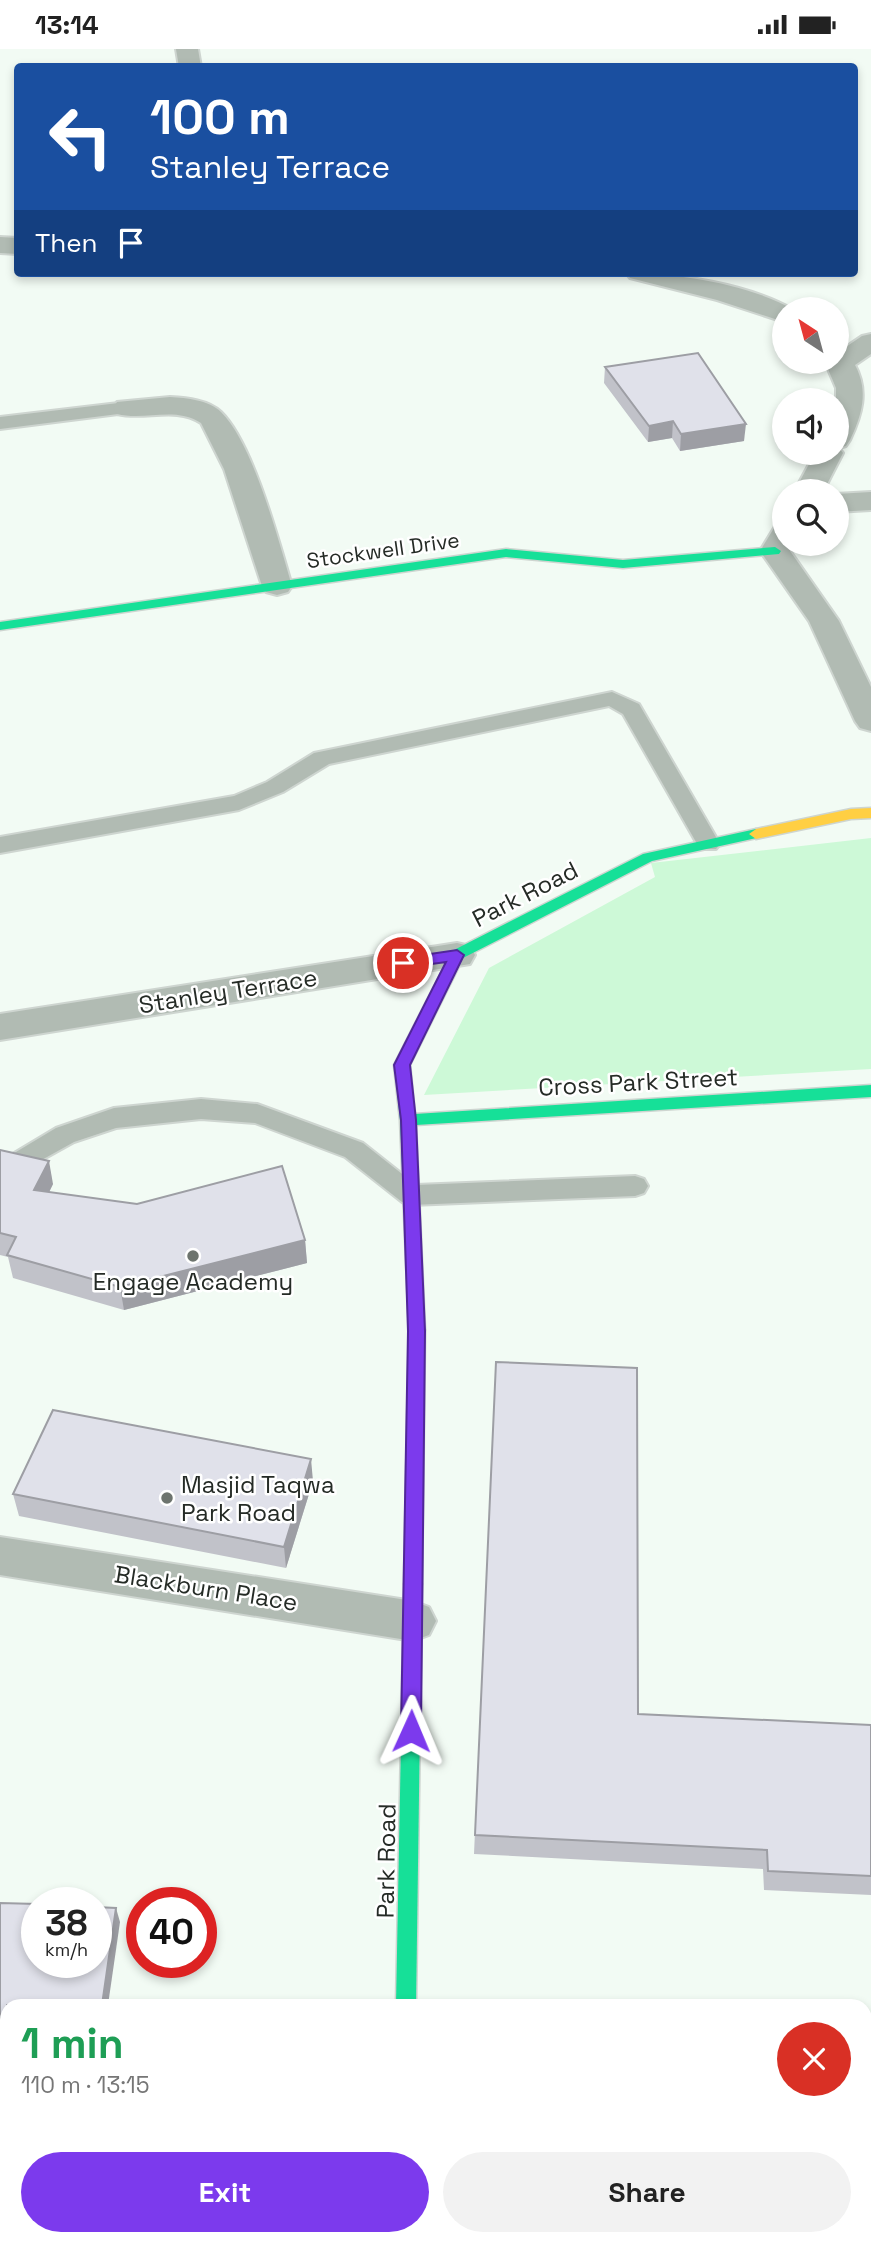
<!DOCTYPE html>
<html lang="en">
<head>
<meta charset="utf-8">
<style>
	body { margin:0; font-family:"Space Grotesk",sans-serif; background:#f2f2f2; color:#222; height:100vh; display:flex; flex-direction:column; font-size:26px; white-space:nowrap }
	* { box-sizing:border-box; margin:0 }
	p { font-size:23px; color:#767676 }
	.icon { flex:none; width:38px; height:38px; fill:none; stroke:currentColor; stroke-width:2; stroke-linecap:round; stroke-linejoin:round }
	.map { position:relative; flex:1; overflow:hidden }
	.side { position:absolute; left:0px; top:1950px; width:872px; height:247px; display:flex; flex-direction:column; background:#fff; border-radius:21px 21px 0 0; box-shadow:0 4px 10px #0003 }
	.side>* { flex:none }
	.guide { position:absolute; left:14px; top:14px; width:844px; height:214px; border-radius:7px; box-shadow:0 4px 10px #0003; background:#1a4fa0; color:#fff; overflow:hidden }
	.needle { width:46px; rotate:324deg }
	.buttons { position:absolute; left:772px; top:248px; display:grid; gap:14px }
	.buttons a { display:grid; place-items:center; width:77px; height:77px; border-radius:50%; background:#fff; box-shadow:0 4px 10px #0003; font-size:35px }
	.speed { position:absolute; left:21px; top:1838px; display:flex; gap:14px; font-size:35px; font-weight:700; text-align:center }
	.speed>* { display:grid; place-content:center; width:91px; height:91px; border-radius:50%; background:#fff; box-shadow:0 4px 10px #0003; line-height:1 }
	.speed small { font-size:18px; font-weight:400 }
	.speed .limit { border:10px solid #d22; background:#fff; color:#111 }
	.pin { position:absolute; display:grid; place-items:center; width:60px; height:60px; color:#fff; margin:-30px; border:4px solid #fff; border-radius:50%; box-shadow:0 2px 7px #0007 }
	.me { position:absolute; width:77px; margin:-38px; rotate:1deg; stroke-linejoin:round; filter:drop-shadow(0 0 5px #0008) }
	.turn { display:flex; align-items:center; gap:24px; height:147px; padding:0 21px; font-size:32px }
	.turn .icon { width:91px; height:91px; stroke-width:2.5 }
	.turn b { display:block; font-size:49px; line-height:60px }
	.then { display:flex; align-items:center; height:66px; padding:0 21px; background:#0003; gap:14px; font-size:26px }
	.round { display:grid; place-items:center; flex:none; width:74px; height:74px; border-radius:37px; background:#f2f2f2 }
	.summary { display:flex; align-items:center; justify-content:space-between; height:119px; padding:0 21px }
	h1 { font-size:42px; font-weight:800; line-height:52px; color:#1e9e55 }
	.action { display:flex; gap:14px; margin-top:auto; padding:14px 21px }
	.action a { flex:1; height:80px; border-radius:42px; background:#7c3aed; color:#fff; font-size:28px; font-weight:800; line-height:80px; text-align:center }
	.action a+a { background:#f2f2f2; color:#222 }
	.status { display:flex; justify-content:space-between; align-items:center; height:49px; padding:0 35px; background:#fff; direction:ltr }
	.status svg { height:19px; fill:currentColor }
	.map>svg:first-child { display:block }
	.green { fill:#cdf9d7 }
	.lines { fill:none; stroke-linecap:round; stroke-linejoin:round }
	.lane-casing { stroke:#ced5d0; stroke-width:4 }
	.street-casing { stroke:#ced5d0; stroke-width:4 }
	.fast-casing { stroke:#ced5d0; stroke-width:3 }
	.slow-casing { stroke:#ced5d0; stroke-width:3 }
	.path { stroke:#acb5ae; stroke-width:5; stroke-dasharray:4.5 4.5; stroke-linecap:butt }
	.lane { fill:#b1bbb3; fill-rule:evenodd }
	.street { fill:#b1bbb3; fill-rule:evenodd }
	.fast { fill:#16e098; fill-rule:evenodd }
	.slow { fill:#ffcf43; fill-rule:evenodd }
	.wall { fill:#c1c2c9 }
	.shaded-wall { fill:#9d9ea4 }
	.building { fill:#e0e1ea; stroke:#9d9ea4; stroke-width:2 }
	.route { fill:#7c3aed; stroke:#51269a; stroke-width:2 }
	.poi-dot { fill:#6d746e; stroke:#fff; stroke-width:2.5 }
	.labels { text-anchor:middle; dominant-baseline:central; stroke-width:5; stroke-linejoin:round; paint-order:stroke }
	.far-street-label { font-size:21px; fill:#252b26; stroke:#fff }
	.street-label { font-size:24px; fill:#252b26; stroke:#fff }
	.poi-label { font-size:24px; fill:#252b26; stroke:#fff }
</style>
</head>
<body>
<div class="status"><b>13:14</b><svg viewBox="0 0 49 12"><path d="M0 12V9h3v3zM5 12V6h3v6zM10 12V3h3v9zM15 12V0h3v12zM26 1h20v11H26zM47 4h2v5h-2z"/></svg></div>
<div class="map">
<svg width="871" height="2196" viewBox="0 0 871 2196">
	<rect width="100%" height="100%" fill="#f2fbf4"/>
	<!-- green -->
	<polygon class="green" points="871,789 871,1020 424,1046 489,919 655,828 651,814"/>
	<g class="lines">
		<defs>
			<g id="lane">
				<polygon points="127,353 134,355 136,359 134,363 0,380 0,368"/>
				<polygon points="612,643 639,655 720,795 716,800 700,800 623,665 609,657 329,715 283,743 239,761 0,804 0,788 234,747 267,733 314,704"/>
				<polygon points="201,1050 257,1055 363,1094 416,1136 635,1127 644,1130 648,1137 644,1144 635,1147 411,1156 402,1153 345,1108 255,1074 201,1070 116,1079 74,1093 20,1123 11,1120 7,1113 11,1106 56,1079 114,1059"/>
			</g>
			<g id="street">
				<polygon points="176,0 198,0 201,18 179,18"/>
				<polygon points="0,188 18,189 18,205 0,204"/>
				<path d="M 626,224 C 677,224 749,235 794,261 L 784,261 L 784,273 L 717,251 L 630,229 Z"/>
				<path d="M 871,285 L 871,305 L 855,316 C 869,342 862,366 850,391 L 846,397 L 839,399 L 843,404 L 823,443 L 794,443 L 815,404 L 836,404 L 836,339 L 825,313 L 836,313 L 836,301 L 840,302 L 862,287 Z"/>
				<path d="M 170,348 C 187,349 209,351 221,363 C 253,394 279,493 292,537 L 288,543 L 277,546 L 266,543 L 262,537 L 224,420 L 201,374 C 175,357 145,372 117,365 L 113,359 L 117,353 Z"/>
				<polygon points="871,443 871,461 836,463 836,445"/>
				<polygon points="784,476 784,495 793,495 790,502 839,572 871,638 871,682 860,679 855,672 809,572 760,502 774,479"/>
				<polygon points="457,894 470,897 475,906 470,915 0,991 0,965"/>
				<polygon points="0,1488 413,1552 429,1558 436,1572 429,1586 413,1592 0,1526"/>
			</g>
			<g id="fast">
				<polygon points="775,498 781,502 779,505 623,519 506,508 0,581 0,573 506,500 623,511"/>
				<polygon points="756,780 763,785 761,788 652,812 463,909 410,1016 415,1065 871,1036 871,1048 416,1076 425,1281 423,1286 417,1288 411,1286 409,1281 400,1071 394,1016 452,902 643,805"/>
				<polygon points="413,1527 419,1529 422,1535 416,1956 396,1956 404,1535 407,1529"/>
				<polygon points="0,2082 7,2083 7,2105 0,2104"/>
			</g>
			<g id="slow">
				<polygon points="871,759 871,769 851,770 756,790 749,785 756,780 851,760"/>
				<polygon points="417,1274 423,1276 425,1281 422,1535 419,1541 413,1543 407,1541 404,1535 409,1281 411,1276"/>
				<polygon points="864,2165 871,2166 871,2188 864,2187"/>
			</g>
		</defs>
		<!-- lane casing -->
		<use href="#lane" class="lane-casing"/>
		<!-- street casing -->
		<use href="#street" class="street-casing"/>
		<!-- fast casing -->
		<use href="#fast" class="fast-casing"/>
		<!-- slow casing -->
		<use href="#slow" class="slow-casing"/>
		<!-- path -->
		<polyline class="path" points="585,2196 586,2189"/>
		<!-- lane -->
		<use href="#lane" class="lane"/>
		<!-- street -->
		<use href="#street" class="street"/>
		<!-- fast -->
		<use href="#fast" class="fast"/>
		<!-- slow -->
		<use href="#slow" class="slow"/>
	</g>
	<!-- wall -->
	<g class="wall">
		<polygon points="605,318 744,392 680,402 672,389 648,393 604,334"/>
		<polygon points="0,1101 53,1135 49,1143 305,1191 307,1214 124,1261 13,1229 8,1208 0,1206"/>
		<polygon points="496,1313 638,1665 871,1676 871,1846 764,1841 763,1820 474,1805"/>
		<polygon points="313,1432 286,1519 19,1467 13,1445"/>
		<polygon points="0,1854 120,1873 7,1956 7,1995 0,1995"/>
	</g>
	<!-- shaded-wall -->
	<g class="shaded-wall">
		<polygon points="673,372 672,389 648,393 649,377"/>
		<polygon points="746,375 744,392 680,402 681,385"/>
		<polygon points="49,1112 53,1135 39,1164 34,1141"/>
		<polygon points="305,1191 307,1214 124,1261 120,1238"/>
		<polygon points="311,1410 313,1432 286,1519 284,1498"/>
		<polygon points="116,1859 120,1873 108,1956 102,1956"/>
	</g>
	<!-- building -->
	<g class="building">
		<polygon points="698,304 746,375 681,385 673,372 649,377 605,318"/>
		<polygon points="0,1101 49,1112 34,1141 137,1155 282,1117 305,1191 120,1238 7,1206 16,1188 0,1184"/>
		<polygon points="496,1313 637,1319 638,1665 871,1676 871,1827 768,1822 767,1801 475,1786"/>
		<polygon points="53,1361 311,1410 284,1498 13,1445"/>
		<polygon points="0,1854 37,1855 37,1913 96,1913 96,1858 116,1859 102,1956 7,1956 7,1982 0,1982"/>
	</g>
	<!-- route -->
	<polygon class="route" points="457,901 464,906 410,1016 416,1071 425,1282 421,1682 418,1688 411,1691 404,1688 401,1682 408,1282 401,1071 394,1016 446,913 403,919 395,914 403,909"/>
	<!-- markers -->
	<g class="poi-dot">
		<circle cx="193" cy="1207" r="7"/>
		<circle cx="167" cy="1449" r="7"/>
	</g>
	<g class="labels">
		<!-- far-street labels -->
		<g class="far-street-label">
			<text transform="translate(383 501) rotate(-8)">Stockwell Drive</text>
		</g>
		<!-- street labels -->
		<g class="street-label">
			<text transform="translate(525 845) rotate(-27)">Park Road</text>
			<text transform="translate(228 942) rotate(-9)">Stanley Terrace</text>
			<text transform="translate(638 1033) rotate(-3)">Cross Park Street</text>
			<text transform="translate(206 1539) rotate(9)">Blackburn Place</text>
			<text transform="translate(386 1812) rotate(-89)">Park Road</text>
		</g>
		<!-- poi labels -->
		<g class="poi-label">
			<text x="193" y="1232">Engage Academy</text>
			<text x="181" y="1435" text-anchor="start">Masjid Taqwa<tspan x="181" dy="28">Park Road</tspan></text>
		</g>
	</g>
</svg>
<div class="buttons">
<a><svg class="needle" viewBox="-14 -14 28 28"><path d="M0-13l5 13h-10z" fill="#e53935"/><path d="M0 13l5-13h-10z" fill="#767676"/></svg></a>
<a><svg class="icon" aria-label="sound" viewBox="0 0 24 24"><path d="M4 9h4l5-4v14l-5-4H4zM17 9q2 3 0 6"/></svg></a>
<a><svg class="icon" aria-label="search" viewBox="0 0 24 24"><circle cx="10" cy="10" r="6"/><path d="M15 15l6 6"/></svg></a>
</div>
<div class="speed"><div>38<small>km/h</small></div><div class="limit">40</div></div>
<div class="pin" style="left:403px;top:914px;background:#d93025"><svg class="icon" aria-label="arrive" viewBox="0 0 24 24"><path d="M6 21V4h12l-3 4 3 4H6"/></svg></div>
<svg class="me" style="left:411px;top:1682px" viewBox="-20 -20 40 40"><path d="M0-17L14 15 0 8-14 15z" fill="#7c3aed" stroke="#fff" stroke-width="4"/></svg>
<div class="guide">
<div class="turn"><svg class="icon" aria-label="left" viewBox="0 0 24 24"><path d="M17 20v-9H6M10 6l-5 5 5 5"/></svg><div><b>100 m</b>Stanley Terrace</div></div>
<div class="then">Then<svg class="icon" aria-label="arrive" viewBox="0 0 24 24"><path d="M6 21V4h12l-3 4 3 4H6"/></svg></div>
</div>
<section class="side">
<div class="summary"><div><h1>1 min</h1><p>110 m · 13:15</p></div><a class="round" style="background:#d93025;color:#fff"><svg class="icon" aria-label="close" viewBox="0 0 24 24"><path d="M6 6l12 12M18 6L6 18"/></svg></a></div>
<div class="action"><a>Exit</a><a>Share</a></div>
</section>
</div>
</body>
</html>
